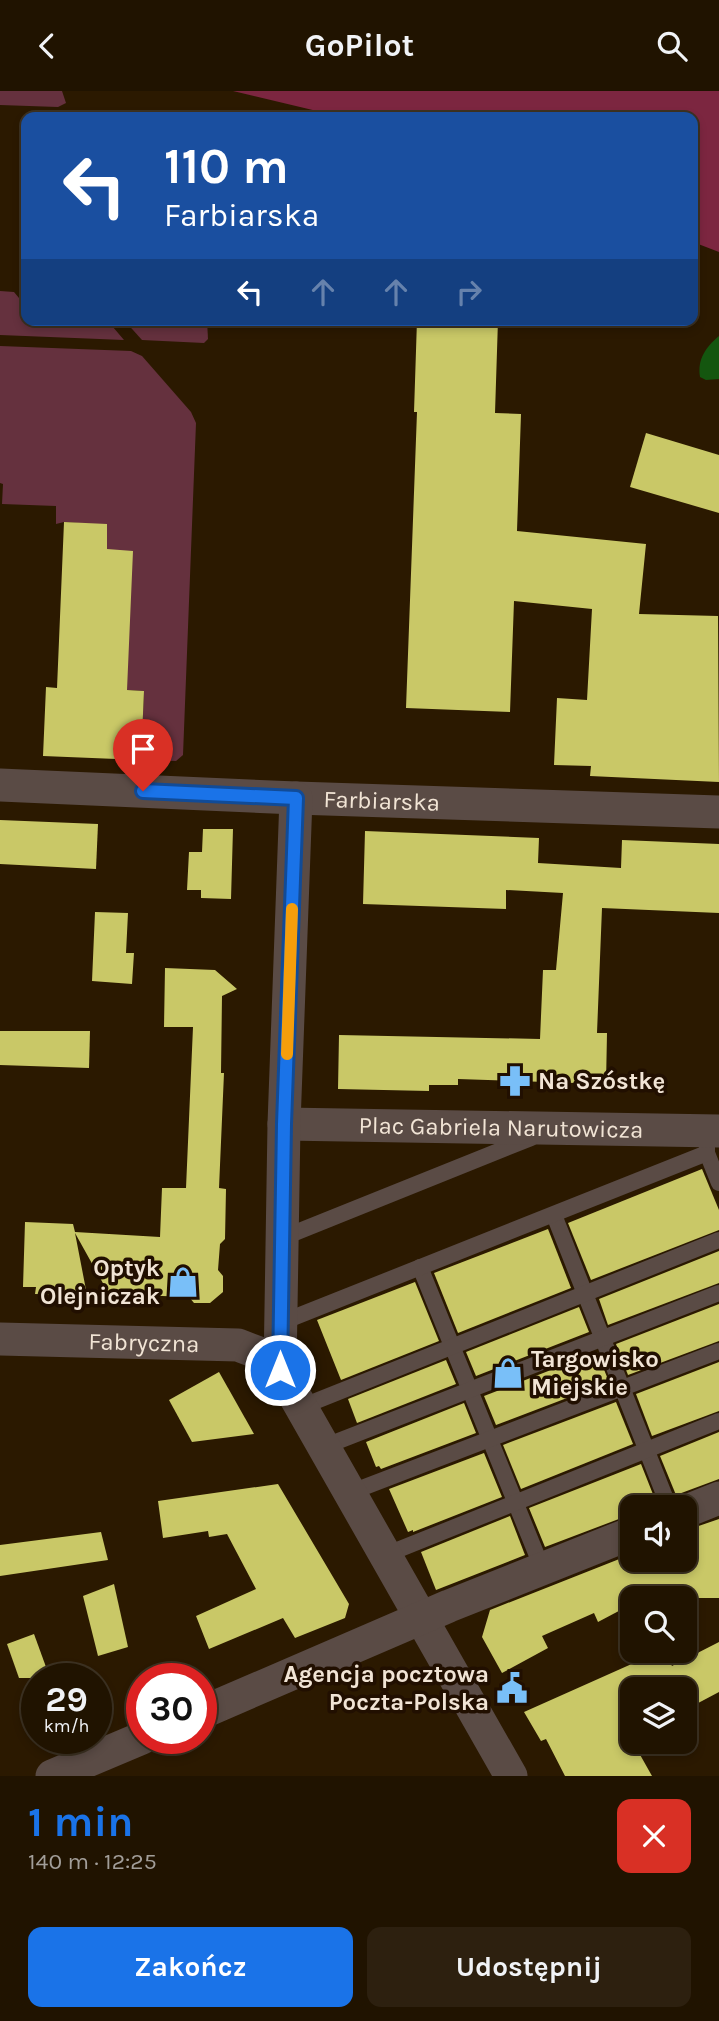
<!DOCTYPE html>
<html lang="pl">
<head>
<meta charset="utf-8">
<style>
	body { margin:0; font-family:Karla,sans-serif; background:#2d200f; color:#f1f3f6; height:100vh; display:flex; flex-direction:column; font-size:26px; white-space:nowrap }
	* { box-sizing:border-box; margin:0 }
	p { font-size:23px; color:#a29e99 }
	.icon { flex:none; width:38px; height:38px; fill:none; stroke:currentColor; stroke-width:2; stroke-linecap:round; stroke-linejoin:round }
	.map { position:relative; height:1685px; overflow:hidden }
	.sheet { display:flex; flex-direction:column; background:#201300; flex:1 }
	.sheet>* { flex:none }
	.banner { position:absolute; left:21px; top:21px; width:677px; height:214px; border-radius:14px; box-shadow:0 4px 10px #0003,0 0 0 2px #3d3222; background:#1a4fa0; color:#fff; overflow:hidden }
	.controls { position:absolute; left:620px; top:1404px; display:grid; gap:14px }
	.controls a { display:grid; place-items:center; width:77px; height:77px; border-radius:14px; background:#201300; box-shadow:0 4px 10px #0003,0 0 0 2px #3d3222; font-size:35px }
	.speed { position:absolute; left:21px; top:1572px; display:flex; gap:14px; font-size:35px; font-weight:700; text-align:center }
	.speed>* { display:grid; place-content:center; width:91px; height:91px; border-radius:50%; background:#201300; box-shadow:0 4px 10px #0003,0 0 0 2px #3d3222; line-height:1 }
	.speed small { font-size:18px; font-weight:400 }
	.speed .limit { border:10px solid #d22; background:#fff; color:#111 }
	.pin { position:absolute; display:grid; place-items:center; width:60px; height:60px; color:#fff; margin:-72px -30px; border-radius:50% 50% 50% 0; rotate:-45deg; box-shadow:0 0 7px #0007 }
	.pin .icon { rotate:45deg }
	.me { position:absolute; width:77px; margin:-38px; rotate:0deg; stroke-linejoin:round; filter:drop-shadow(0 0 5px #0008) }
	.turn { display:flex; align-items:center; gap:24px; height:147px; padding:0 28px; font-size:32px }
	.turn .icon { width:91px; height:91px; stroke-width:2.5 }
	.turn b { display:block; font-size:49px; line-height:60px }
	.lanes { display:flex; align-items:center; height:66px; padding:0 28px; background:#0003; justify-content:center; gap:35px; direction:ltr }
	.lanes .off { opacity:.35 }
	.round { display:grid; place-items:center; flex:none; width:74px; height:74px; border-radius:14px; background:#2d200f }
	.head { display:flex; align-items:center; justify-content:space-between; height:119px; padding:0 28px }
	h1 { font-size:42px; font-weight:700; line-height:52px; color:#1a73e8 }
	.action { display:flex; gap:14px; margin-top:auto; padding:14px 28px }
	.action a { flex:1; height:80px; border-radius:14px; background:#1a73e8; color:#fff; font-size:28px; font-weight:700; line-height:80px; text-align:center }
	.action a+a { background:#2d200f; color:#f1f3f6 }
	header { display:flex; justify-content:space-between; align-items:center; height:91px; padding:0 28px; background:#201300; font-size:32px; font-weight:700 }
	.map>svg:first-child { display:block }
	.green { fill:#65313e }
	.forest { fill:#7c2640 }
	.water { fill:#14560f }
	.building { fill:#c9c867 }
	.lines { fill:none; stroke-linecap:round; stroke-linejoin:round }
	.service { stroke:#5a4b45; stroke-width:16 }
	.minor { stroke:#5a4b45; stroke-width:33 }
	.route-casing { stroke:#114b97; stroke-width:18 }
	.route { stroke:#1a73e8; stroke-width:12 }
	.slow { stroke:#f59e0b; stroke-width:12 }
	.labels { text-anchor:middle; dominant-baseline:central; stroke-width:7; stroke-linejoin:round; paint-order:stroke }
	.street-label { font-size:24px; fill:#f1e4d5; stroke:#210f00 }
	.poi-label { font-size:24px; font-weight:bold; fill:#f1e4d5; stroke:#210f00; text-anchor:start }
</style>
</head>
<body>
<header><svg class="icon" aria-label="back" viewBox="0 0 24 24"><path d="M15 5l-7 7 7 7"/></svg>GoPilot<svg class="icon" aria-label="search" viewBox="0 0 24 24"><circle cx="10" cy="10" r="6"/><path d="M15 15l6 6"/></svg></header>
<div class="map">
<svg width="719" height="1685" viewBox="0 0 719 1685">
	<rect width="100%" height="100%" fill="#2b1900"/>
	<!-- green -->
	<g class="green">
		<polygon points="0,0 62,0 66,12 58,16 0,14"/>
		<polygon points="0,200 14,201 19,207 26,207 26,229 107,229 124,249 0,244"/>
		<polygon points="124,229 207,229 208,248 204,252 142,249"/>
		<polygon points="0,255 131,260 142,265 191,321 196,332 183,664 176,670 141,669 144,600 127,599 107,458 107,434 64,431 56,433 56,415 2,413 3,393 0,392"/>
	</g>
	<!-- forest -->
	<polygon class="forest" points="233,0 719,0 719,161 693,151 693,26 342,26"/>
	<!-- water -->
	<path class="water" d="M 719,245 L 719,288 L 706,289 L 700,286 C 697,268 706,256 719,245 Z"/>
	<!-- building -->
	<g class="building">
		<polygon points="417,229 498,229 495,322 521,323 517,440 646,453 639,523 718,525 719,691 590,685 591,675 554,674 557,607 587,609 592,518 514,510 510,621 406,617 417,321 414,321"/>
		<polygon points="646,342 719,364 719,422 630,396"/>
		<polygon points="64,431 107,433 107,458 133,460 127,599 144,600 141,669 43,665 46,596 57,597"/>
		<polygon points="0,729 98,733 96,778 0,773"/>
		<polygon points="203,738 233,738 231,808 201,807 201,799 187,799 189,761 202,761"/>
		<polygon points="365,740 539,747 538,772 621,777 622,749 719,753 719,822 602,817 597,942 607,942 606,993 458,988 458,994 429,994 429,1000 338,998 339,944 540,948 543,879 556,879 563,802 506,799 506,818 363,813"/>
		<polygon points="95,821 128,822 126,862 134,862 132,893 92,890"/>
		<polygon points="165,877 215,879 237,898 222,905 221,982 224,982 219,1097 226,1098 225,1148 220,1153 218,1179 223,1185 223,1201 210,1212 194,1212 189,1206 109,1203 75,1142 87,1204 35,1203 36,1196 23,1196 25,1131 73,1133 75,1141 160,1146 162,1097 186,1097 193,936 164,936"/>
		<polygon points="0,940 90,940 89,977 0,974"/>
		<polygon points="702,1078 719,1119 719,1139 591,1189 568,1132"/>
		<polygon points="548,1138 571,1197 458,1242 434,1182"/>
		<polygon points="719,1160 719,1192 608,1234 599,1208"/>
		<polygon points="415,1191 439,1250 341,1289 317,1229"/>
		<polygon points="719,1213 719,1250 628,1284 616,1253"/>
		<polygon points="579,1216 589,1241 476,1285 466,1261"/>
		<polygon points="597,1261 609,1291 496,1334 484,1305"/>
		<polygon points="446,1269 456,1293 357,1332 348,1308"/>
		<polygon points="719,1271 719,1320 652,1345 636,1303"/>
		<polygon points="219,1281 254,1343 192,1351 169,1309"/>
		<polygon points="616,1311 633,1353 521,1398 503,1354"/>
		<polygon points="464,1312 476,1342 381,1378 379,1375 376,1376 366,1351"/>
		<polygon points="719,1341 719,1388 676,1404 660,1365"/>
		<polygon points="484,1362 502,1406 413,1441 413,1439 408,1441 389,1398"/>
		<polygon points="641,1373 658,1416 632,1416 632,1423 545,1456 529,1417"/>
		<polygon points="278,1393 349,1513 345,1527 295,1547 283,1527 209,1558 196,1525 256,1498 227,1443 209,1446 208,1440 163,1447 158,1410"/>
		<polygon points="510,1425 525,1464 436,1499 421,1461"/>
		<polygon points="719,1428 719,1507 632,1507 632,1513 598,1531 594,1522 542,1545 548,1557 502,1582 482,1546 490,1519 632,1463 632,1468 684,1468 684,1440"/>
		<polygon points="101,1441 108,1469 0,1485 0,1454"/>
		<polygon points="114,1493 128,1556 98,1565 83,1505"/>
		<polygon points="34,1543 50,1587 19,1587 7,1553"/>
		<polygon points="719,1551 719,1601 685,1619 688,1625 684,1627 684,1598 632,1598 632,1650 639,1650 634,1653 652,1685 565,1685 546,1648 541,1650 524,1621 663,1559 672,1575"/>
	</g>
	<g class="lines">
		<!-- service -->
		<g class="service">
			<polyline points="707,1053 707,1062 719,1092"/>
			<polyline points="554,1124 669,1416"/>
			<polyline points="282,1143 292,1143 531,1047 531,1044"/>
			<polyline points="420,1176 542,1477"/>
			<polyline points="279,1229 290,1228 707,1062"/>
			<polyline points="301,1316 719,1149"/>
			<polyline points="323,1356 719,1202"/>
			<polyline points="349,1402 719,1260"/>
			<polyline points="385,1464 719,1330"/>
		</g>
		<!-- minor -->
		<g class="minor">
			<path id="s1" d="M 0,694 L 296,707 L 719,721"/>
			<path id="s2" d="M 284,1033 L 719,1040"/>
			<path id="s3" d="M 0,1248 L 238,1254 L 267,1265 L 280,1279 L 511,1685"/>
			<polyline points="280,1279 284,1033 296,707"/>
			<polyline points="684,1421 719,1407"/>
			<polyline points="201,1622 449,1515 632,1442"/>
			<polyline points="52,1685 142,1647"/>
		</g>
	</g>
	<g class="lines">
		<defs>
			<polyline id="route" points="143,700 296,707 284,1033 280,1279"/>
		</defs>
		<!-- route casing -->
		<use href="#route" class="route-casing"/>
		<!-- route -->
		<use href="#route" class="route"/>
		<!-- slow -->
		<polyline class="slow" points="287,963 292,818"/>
	</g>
	<!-- icons -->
	<defs>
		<symbol id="pharmacy-bare" viewBox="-9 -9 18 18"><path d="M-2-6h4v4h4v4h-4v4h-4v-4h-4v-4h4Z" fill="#79bff8" stroke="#210f00" stroke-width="2.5" paint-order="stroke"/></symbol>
		<symbol id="shop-bare" viewBox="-9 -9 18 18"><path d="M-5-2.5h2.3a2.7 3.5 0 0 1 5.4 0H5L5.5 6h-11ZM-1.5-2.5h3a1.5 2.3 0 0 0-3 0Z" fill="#79bff8" stroke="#210f00" stroke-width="2.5" paint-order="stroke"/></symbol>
		<symbol id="civic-bare" viewBox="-9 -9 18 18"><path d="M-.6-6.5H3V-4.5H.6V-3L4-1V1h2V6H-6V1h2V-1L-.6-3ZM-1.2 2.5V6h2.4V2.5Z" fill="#79bff8" stroke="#210f00" stroke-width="2.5" paint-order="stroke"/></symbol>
	</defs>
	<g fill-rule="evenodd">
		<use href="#pharmacy-bare" x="493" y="968" width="44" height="44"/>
		<use href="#shop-bare" x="161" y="1169" width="44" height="44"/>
		<use href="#shop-bare" x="486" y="1260" width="44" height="44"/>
		<use href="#civic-bare" x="490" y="1575" width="44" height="44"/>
	</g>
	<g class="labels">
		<!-- street labels -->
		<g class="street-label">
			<text stroke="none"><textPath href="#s1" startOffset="382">Farbiarska</textPath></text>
			<text stroke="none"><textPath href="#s2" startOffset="217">Plac Gabriela Narutowicza</textPath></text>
			<text stroke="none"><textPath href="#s3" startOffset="144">Fabryczna</textPath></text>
		</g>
		<!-- poi labels -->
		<g class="poi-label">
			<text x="538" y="990">Na Szóstkę</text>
			<text x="160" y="1177" text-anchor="end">Optyk<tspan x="160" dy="28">Olejniczak</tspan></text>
			<text x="531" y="1268">Targowisko<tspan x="531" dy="28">Miejskie</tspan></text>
			<text x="489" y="1583" text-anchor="end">Agencja pocztowa<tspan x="489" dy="28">Poczta-Polska</tspan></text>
		</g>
	</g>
</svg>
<div class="controls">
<a><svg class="icon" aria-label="sound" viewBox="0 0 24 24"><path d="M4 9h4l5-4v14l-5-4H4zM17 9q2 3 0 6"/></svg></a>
<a><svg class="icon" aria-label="search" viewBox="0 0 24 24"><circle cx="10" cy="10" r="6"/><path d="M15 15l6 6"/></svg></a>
<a><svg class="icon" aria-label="layers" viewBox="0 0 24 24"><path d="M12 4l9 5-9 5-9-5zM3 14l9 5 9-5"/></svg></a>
</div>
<div class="speed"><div>29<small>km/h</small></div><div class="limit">30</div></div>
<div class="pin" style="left:143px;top:700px;background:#d93025"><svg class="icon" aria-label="arrive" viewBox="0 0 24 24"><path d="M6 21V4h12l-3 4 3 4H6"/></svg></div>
<svg class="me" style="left:280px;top:1279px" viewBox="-20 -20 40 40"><circle r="17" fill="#1a73e8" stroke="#fff" stroke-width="3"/><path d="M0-11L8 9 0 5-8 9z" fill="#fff"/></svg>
<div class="banner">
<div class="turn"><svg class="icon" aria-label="left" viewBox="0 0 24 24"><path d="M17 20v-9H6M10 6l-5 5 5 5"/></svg><div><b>110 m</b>Farbiarska</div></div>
<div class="lanes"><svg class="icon" aria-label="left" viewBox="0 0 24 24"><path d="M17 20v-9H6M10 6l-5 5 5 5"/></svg><svg class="icon off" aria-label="ahead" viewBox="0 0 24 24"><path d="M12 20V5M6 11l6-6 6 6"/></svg><svg class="icon off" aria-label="ahead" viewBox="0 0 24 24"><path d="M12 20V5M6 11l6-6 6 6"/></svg><svg class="icon off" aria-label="right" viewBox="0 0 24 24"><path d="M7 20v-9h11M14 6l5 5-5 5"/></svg></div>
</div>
</div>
<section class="sheet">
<div class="head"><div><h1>1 min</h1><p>140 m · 12:25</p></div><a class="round" style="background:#d93025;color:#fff"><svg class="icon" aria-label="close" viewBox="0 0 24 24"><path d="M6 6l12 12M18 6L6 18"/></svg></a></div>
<div class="action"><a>Zakończ</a><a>Udostępnij</a></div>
</section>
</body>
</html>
